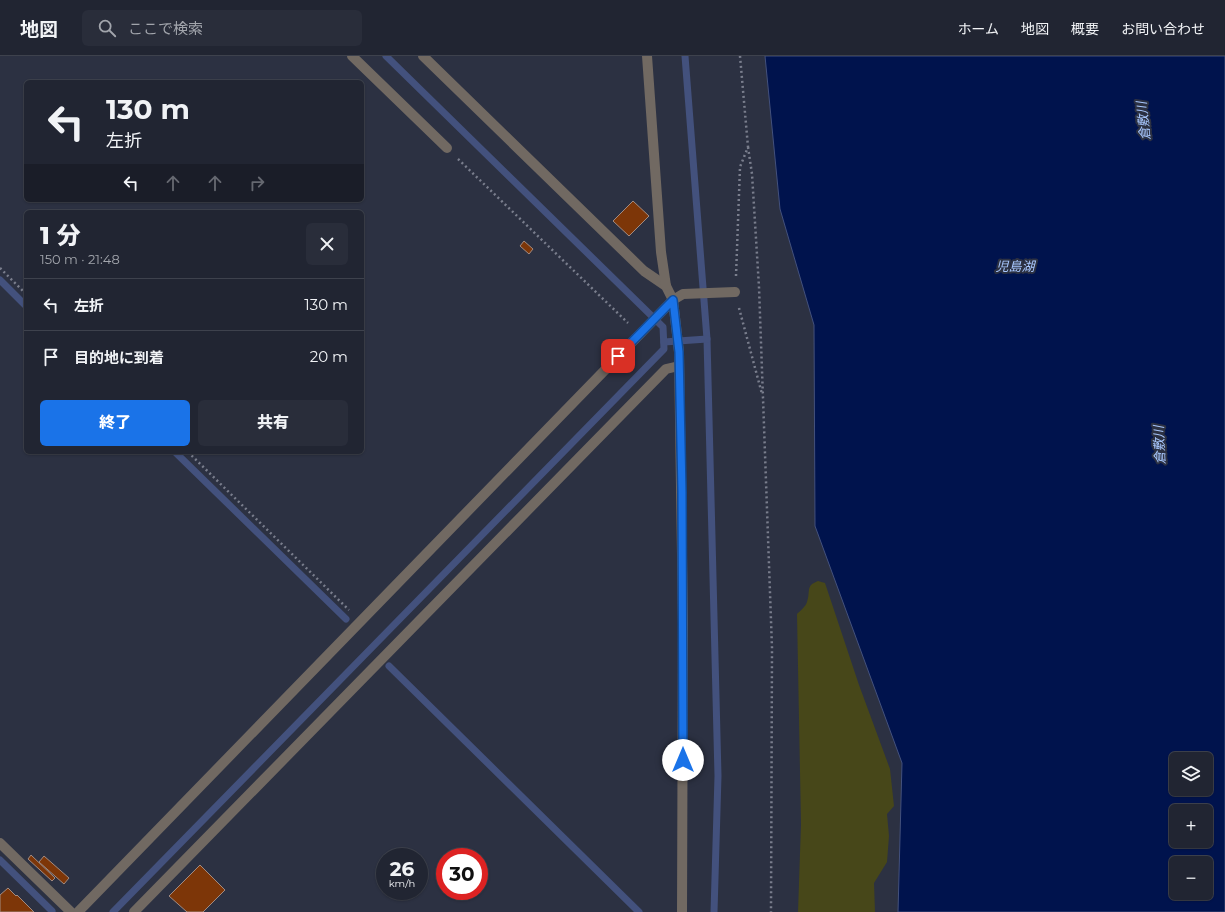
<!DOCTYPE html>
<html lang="ja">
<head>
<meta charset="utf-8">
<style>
	body { margin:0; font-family:Montserrat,"Noto Sans JP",sans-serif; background:#292d3a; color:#f1f3f6; height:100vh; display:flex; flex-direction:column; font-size:15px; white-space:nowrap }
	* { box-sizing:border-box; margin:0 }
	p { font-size:13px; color:#a2a5ac }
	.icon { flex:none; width:22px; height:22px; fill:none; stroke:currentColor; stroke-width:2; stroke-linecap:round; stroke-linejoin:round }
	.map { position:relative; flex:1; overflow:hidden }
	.side { position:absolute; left:24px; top:154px; width:340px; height:244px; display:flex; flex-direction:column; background:#212532; border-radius:6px; box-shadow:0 1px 3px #0004,0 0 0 1px #3e424d }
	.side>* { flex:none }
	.banner { position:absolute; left:24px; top:24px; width:340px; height:122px; border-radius:6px; box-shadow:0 1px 3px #0004,0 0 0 1px #3e424d; background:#212532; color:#f1f3f6; overflow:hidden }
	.fabs { position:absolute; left:1169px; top:696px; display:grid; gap:8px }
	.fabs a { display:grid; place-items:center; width:44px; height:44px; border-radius:6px; background:#212532; box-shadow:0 1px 3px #0004,0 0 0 1px #3e424d; font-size:20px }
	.speed { position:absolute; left:376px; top:792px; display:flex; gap:8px; font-size:20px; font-weight:700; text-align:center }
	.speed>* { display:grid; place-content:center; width:52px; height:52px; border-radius:50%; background:#212532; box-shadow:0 1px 3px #0004,0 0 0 1px #3e424d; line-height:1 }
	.speed small { font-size:10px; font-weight:400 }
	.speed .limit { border:6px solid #d22; background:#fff; color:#111 }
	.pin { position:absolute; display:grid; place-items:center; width:34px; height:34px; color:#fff; margin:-17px; border-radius:8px; box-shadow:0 2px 6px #0006 }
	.me { position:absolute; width:44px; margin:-22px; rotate:0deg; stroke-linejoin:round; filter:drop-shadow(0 0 3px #0008) }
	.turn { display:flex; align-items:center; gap:14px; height:84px; padding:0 16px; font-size:18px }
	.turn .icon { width:52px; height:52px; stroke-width:2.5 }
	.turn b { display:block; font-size:28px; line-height:34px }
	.lanes { display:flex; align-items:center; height:38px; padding:0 16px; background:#0003; justify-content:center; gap:20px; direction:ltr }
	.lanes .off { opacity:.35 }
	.round { display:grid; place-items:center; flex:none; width:42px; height:42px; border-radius:6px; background:#292d3a }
	.overview { display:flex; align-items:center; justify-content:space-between; height:68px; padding:0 16px }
	h1 { font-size:24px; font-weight:800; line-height:30px }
	.button { display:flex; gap:8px; margin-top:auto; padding:8px 16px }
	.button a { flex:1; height:46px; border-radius:6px; background:#1a73e8; color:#fff; font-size:16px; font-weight:800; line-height:46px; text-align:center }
	.button a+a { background:#292d3a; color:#f1f3f6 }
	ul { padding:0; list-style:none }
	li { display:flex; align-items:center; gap:12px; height:52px; padding:0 16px; border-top:1px solid #3e424d }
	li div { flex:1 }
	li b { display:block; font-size:15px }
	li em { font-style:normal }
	header { display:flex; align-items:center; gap:24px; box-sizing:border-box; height:56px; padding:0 20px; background:#212532; border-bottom:1px solid #3e424d }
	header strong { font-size:19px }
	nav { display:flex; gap:22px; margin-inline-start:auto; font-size:14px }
	.search { width:280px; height:36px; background:#292d3a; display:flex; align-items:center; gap:10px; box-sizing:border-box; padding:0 14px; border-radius:6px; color:#a2a5ac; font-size:15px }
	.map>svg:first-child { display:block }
	.green { fill:#474719 }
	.water { fill:#00134d; stroke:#43517d; fill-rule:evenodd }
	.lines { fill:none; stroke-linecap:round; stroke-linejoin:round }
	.stream { stroke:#43517d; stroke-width:7 }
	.building { fill:#7d3608; stroke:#a38b80 }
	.path { stroke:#7a7e8d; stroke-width:2.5; stroke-dasharray:2 3; stroke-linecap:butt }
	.minor { stroke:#716962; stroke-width:10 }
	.route-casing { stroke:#114b97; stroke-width:10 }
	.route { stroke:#1a73e8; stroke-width:7 }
	.labels { text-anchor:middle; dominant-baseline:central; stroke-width:4; stroke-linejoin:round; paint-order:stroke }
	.water-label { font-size:13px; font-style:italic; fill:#a8c7fe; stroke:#2c3142 }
</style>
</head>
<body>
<header>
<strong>地図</strong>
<div class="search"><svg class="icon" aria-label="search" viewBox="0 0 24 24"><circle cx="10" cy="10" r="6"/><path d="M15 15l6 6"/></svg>ここで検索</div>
<nav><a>ホーム</a><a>地図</a><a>概要</a><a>お問い合わせ</a></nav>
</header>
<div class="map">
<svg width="1225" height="856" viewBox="0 0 1225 856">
	<rect width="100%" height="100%" fill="#2c3142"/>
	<!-- green -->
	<path class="green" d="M 818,525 L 825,527 L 859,629 L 890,713 L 894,750 L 887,758 L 889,780 L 887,806 L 874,827 L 875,856 L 798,856 L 801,768 L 797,558 C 800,555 806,550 807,546 C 811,535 805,530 818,525 Z"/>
	<!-- water -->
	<path class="water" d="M 765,0 L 1225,0 L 1225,856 L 898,856 L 902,707 L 815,470 L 814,269 L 780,153 ZM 1176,703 L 1206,703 L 1206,733 L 1176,733 ZM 1176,755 L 1206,755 L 1206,785 L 1176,785 ZM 1176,807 L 1206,807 L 1206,837 L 1176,837 Z"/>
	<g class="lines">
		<!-- stream -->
		<g class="stream">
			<polyline points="685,0 707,283 718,720 714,856"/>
			<polyline points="0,224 26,250"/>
			<polyline points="664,286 707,283"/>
			<polyline points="175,396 346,563"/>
			<polyline points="389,610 639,856"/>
			<polyline points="0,804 52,855"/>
			<polyline points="113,856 664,293 663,271 386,0"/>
		</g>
	</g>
	<!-- building -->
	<g class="building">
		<polygon points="633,145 649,160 629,180 613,165"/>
		<polygon points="524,185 533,193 529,198 520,190"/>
		<polygon points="31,799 55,822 52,825 28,803"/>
		<polygon points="44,800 69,822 64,828 39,806"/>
		<polygon points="200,809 225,834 203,856 187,856 169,840"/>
		<polygon points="8,832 16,840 17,839 34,856 0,856 0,839"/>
	</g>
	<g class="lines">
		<!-- path -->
		<g class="path">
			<polyline points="748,91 752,118 759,231 772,592 771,856"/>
			<polyline points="458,103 628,267"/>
			<polyline points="0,212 26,238"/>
			<polyline points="736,220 740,111 748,91 740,0"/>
			<polyline points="739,252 762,338"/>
			<polyline points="188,396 349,554"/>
		</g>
		<!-- minor -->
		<g class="minor">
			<polyline points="352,0 447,92"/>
			<polyline points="423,0 644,215 666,230 673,244 679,296 683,567 682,856"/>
			<polyline points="647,0 661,196 666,230"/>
			<polyline points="0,787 71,856"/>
			<polyline points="78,856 673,244 683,238 735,236"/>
			<polyline points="134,856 666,313 679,310"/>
		</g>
	</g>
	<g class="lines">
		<defs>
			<polyline id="route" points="618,300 673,244 679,296 682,436 683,704"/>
		</defs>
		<!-- route casing -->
		<use href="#route" class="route-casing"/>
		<!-- route -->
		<use href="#route" class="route"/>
	</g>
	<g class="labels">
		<!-- water labels -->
		<g class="water-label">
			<text transform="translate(1143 65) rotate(-96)">倉敷川</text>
			<text x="1015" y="210">児島湖</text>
			<text transform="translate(1159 389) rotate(-93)">倉敷川</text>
		</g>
	</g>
</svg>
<div class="fabs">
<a><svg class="icon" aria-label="layers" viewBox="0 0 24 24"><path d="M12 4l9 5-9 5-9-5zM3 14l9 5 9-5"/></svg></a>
<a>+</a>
<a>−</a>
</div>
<div class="speed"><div>26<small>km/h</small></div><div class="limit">30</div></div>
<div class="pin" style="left:618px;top:300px;background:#d93025"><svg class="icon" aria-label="arrive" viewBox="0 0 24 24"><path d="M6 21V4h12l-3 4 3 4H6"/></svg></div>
<svg class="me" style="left:683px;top:704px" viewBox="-20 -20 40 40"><circle r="19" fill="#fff"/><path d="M0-13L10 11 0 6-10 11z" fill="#1a73e8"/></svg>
<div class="banner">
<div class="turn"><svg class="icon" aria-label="left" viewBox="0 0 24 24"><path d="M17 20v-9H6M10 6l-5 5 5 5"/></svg><div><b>130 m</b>左折</div></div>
<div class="lanes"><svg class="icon" aria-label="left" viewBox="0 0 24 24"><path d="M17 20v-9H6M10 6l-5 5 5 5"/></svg><svg class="icon off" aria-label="ahead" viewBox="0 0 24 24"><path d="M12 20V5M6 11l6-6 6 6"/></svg><svg class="icon off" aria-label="ahead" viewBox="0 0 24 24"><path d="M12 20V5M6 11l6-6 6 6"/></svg><svg class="icon off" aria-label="right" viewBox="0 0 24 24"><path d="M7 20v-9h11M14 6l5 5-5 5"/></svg></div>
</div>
<section class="side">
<div class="overview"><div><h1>1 分</h1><p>150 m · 21:48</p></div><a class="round"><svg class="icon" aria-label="close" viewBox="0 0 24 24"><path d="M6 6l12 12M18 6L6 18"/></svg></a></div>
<ul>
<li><svg class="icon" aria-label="left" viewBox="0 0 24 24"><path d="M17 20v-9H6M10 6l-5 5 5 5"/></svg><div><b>左折</b></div><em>130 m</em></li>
<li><svg class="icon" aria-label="arrive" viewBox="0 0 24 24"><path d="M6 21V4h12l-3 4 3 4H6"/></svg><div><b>目的地に到着</b></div><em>20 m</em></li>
</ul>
<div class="button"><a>終了</a><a>共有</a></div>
</section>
</div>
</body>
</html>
